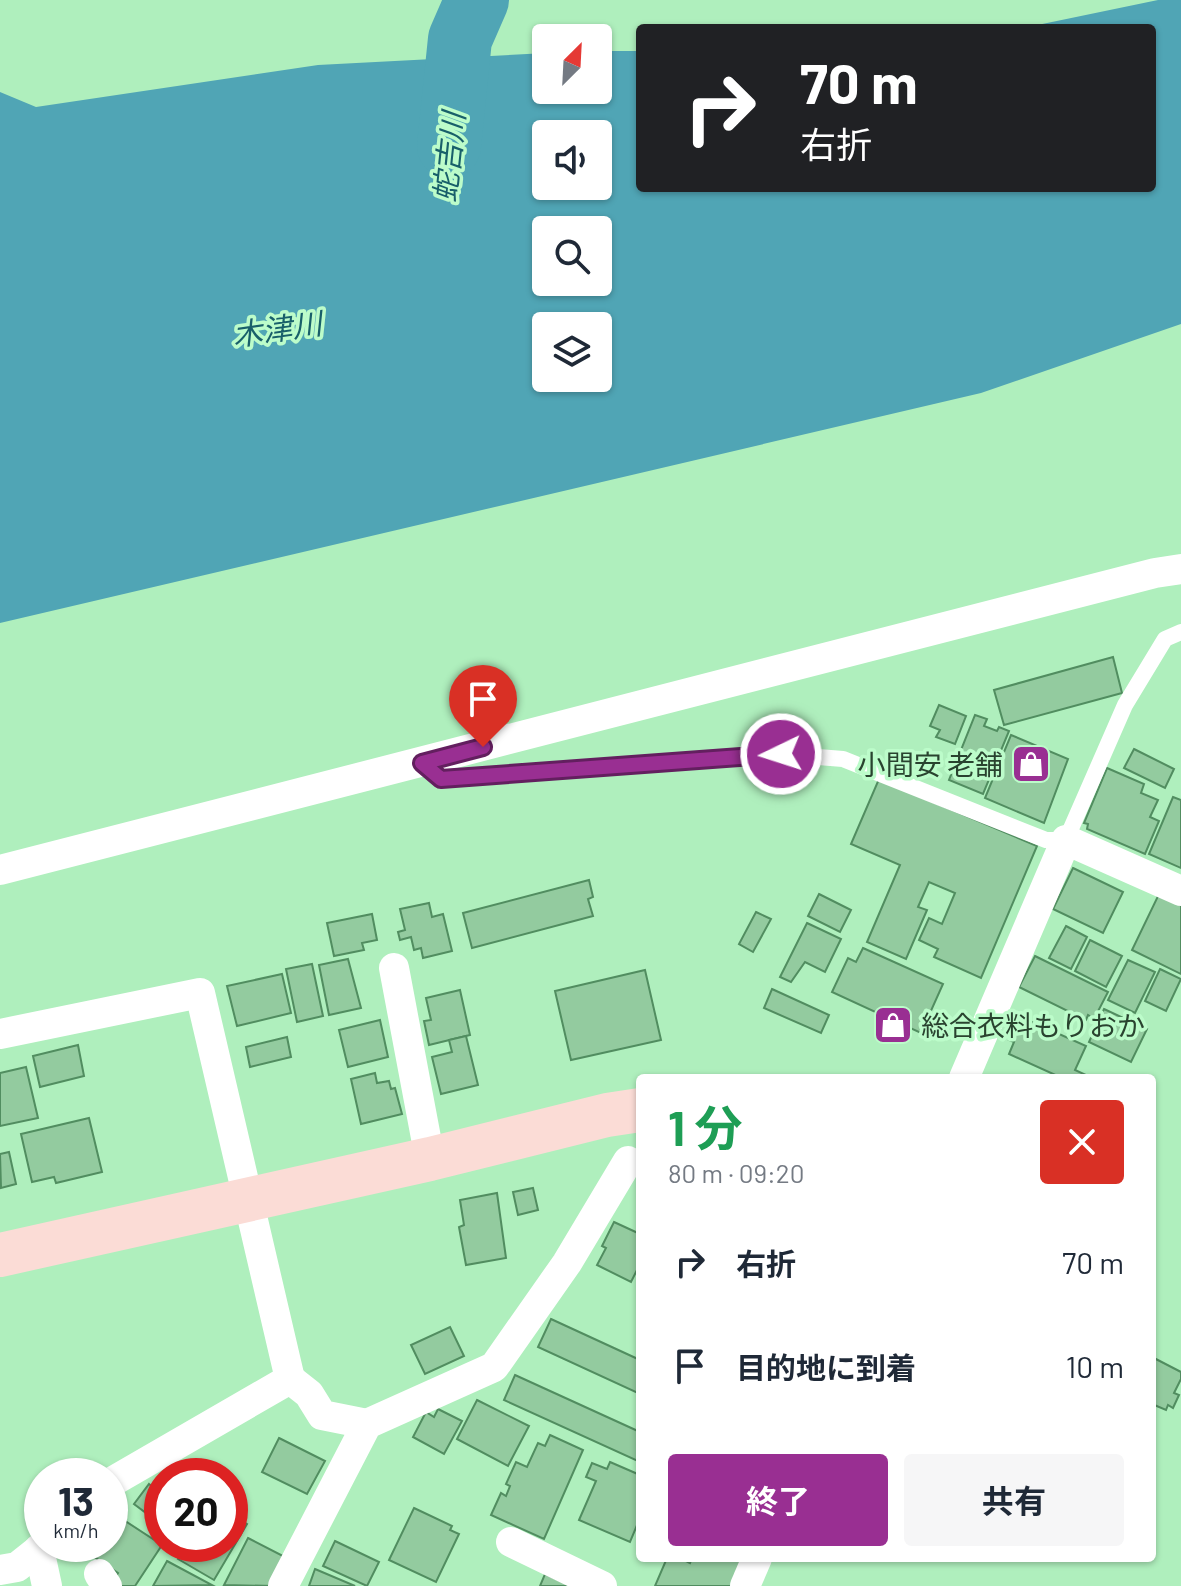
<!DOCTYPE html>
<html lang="ja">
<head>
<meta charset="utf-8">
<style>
	body { margin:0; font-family:Barlow,"Noto Sans JP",sans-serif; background:#f6f6f7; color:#1f2937; height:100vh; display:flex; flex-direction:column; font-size:30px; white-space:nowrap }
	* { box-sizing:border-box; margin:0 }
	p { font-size:26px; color:#747a83 }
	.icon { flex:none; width:44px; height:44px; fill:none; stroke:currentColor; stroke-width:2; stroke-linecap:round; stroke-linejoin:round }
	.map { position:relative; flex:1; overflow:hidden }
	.sheet { position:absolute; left:636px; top:1074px; width:520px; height:488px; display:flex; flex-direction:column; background:#fff; border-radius:8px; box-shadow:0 2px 6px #0004 }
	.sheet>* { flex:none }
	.top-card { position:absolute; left:636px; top:24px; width:520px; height:168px; border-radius:8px; box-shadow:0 2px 6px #0004; background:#202124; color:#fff; overflow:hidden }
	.needle { width:52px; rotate:24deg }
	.controls { position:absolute; left:532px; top:24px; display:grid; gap:16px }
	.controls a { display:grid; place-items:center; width:80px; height:80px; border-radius:8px; background:#fff; box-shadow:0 2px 6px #0004; font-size:40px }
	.speed { position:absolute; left:24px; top:1458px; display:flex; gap:16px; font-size:40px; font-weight:700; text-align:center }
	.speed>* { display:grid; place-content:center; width:104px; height:104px; border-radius:50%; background:#fff; box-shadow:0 2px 6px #0004; line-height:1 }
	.speed small { font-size:20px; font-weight:400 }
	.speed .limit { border:12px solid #d22; background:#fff; color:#111 }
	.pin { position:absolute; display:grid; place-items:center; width:68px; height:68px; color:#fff; margin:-82px -34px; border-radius:50% 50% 50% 0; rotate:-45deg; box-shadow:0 0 8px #0007 }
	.pin .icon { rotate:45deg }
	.me { position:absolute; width:88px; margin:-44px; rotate:266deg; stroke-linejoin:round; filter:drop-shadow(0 0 6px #0008) }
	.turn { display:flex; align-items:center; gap:28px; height:168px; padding:0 32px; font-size:36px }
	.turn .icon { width:104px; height:104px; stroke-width:2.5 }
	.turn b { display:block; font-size:56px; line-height:68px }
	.round { display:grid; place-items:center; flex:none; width:84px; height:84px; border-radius:8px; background:#f6f6f7 }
	.summary { display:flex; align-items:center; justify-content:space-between; height:136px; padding:0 32px }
	h1 { font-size:48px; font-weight:700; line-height:60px; color:#1e9e55 }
	.button { display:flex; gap:16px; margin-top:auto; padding:16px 32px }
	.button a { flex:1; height:92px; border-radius:8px; background:#992f92; color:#fff; font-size:32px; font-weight:700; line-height:92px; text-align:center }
	.button a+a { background:#f6f6f7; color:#1f2937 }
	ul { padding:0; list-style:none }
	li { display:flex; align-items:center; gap:24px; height:104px; padding:0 32px }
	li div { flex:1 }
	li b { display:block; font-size:30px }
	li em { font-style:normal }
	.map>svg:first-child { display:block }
	.water { fill:#50a5b5; fill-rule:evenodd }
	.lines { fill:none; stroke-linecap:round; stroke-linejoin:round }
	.river { stroke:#50a5b5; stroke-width:64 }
	.building { fill:#93cb9f; stroke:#518d60; stroke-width:2 }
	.lane { stroke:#fff; stroke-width:16 }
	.street { stroke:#fff; stroke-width:30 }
	.secondary { stroke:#fbdcd6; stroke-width:44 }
	.route-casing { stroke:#631f5f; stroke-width:20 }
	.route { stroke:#992f92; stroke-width:14 }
	.labels { text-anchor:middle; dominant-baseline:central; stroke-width:7; stroke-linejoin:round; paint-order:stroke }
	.poi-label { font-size:28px; fill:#29432f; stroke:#bcfcca; text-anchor:end }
	.water-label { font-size:30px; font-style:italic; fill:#185f6a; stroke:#bcfcca }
</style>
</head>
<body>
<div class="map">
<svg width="1181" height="1586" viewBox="0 0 1181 1586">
	<rect width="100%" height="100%" fill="#afefbd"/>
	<!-- water -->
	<path class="water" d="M 1158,0 L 1181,0 L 1181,324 L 981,393 L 0,623 L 0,92 L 36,107 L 318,65 L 546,53 L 546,90 L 598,90 L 598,51 L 640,51 L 640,188 L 1152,188 L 1152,28 L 1023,28 ZM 546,134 L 598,134 L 598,186 L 546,186 ZM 546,230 L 598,230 L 598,282 L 546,282 ZM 546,326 L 598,326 L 598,378 L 546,378 Z"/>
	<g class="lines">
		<!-- river -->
		<polyline class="river" points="449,146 460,39 477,0"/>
	</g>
	<!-- building -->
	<g class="building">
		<polygon points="1113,657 1122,693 1004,725 994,690"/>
		<polygon points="939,705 966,716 955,744 936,737 940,730 930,726"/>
		<polygon points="975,715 987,719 984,726 997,731 999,727 1009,731 983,794 949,780"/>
		<polygon points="1011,735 1068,759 1044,823 985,798"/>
		<polygon points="1134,749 1174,769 1165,788 1124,768"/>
		<polygon points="1107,768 1144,784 1141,793 1158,800 1150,817 1159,821 1145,854 1087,829 1088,824 1084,823"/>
		<polygon points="879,779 1037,846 981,978 934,957 938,949 919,940 929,918 942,924 955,893 929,882 918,907 927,910 906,959 867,942 900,865 851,844"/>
		<polygon points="1173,797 1181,800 1181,868 1149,854"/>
		<polygon points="1073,868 1123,892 1103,933 1053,909"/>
		<polygon points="589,880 593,897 588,899 593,916 472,948 463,913"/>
		<polygon points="819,894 851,910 840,932 808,916"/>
		<polygon points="1159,894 1181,905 1181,974 1132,950"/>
		<polygon points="429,903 432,917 443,914 452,951 423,958 421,948 414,950 411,937 400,940 398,932 405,930 400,909"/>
		<polygon points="756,912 771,919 753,952 739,944"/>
		<polygon points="372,914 377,940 362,943 364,950 334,956 327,923"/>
		<polygon points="807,923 841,939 825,972 805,962 791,982 780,977"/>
		<polygon points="1066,926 1087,937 1071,969 1049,958"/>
		<polygon points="1090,940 1122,956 1106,987 1075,971"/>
		<polygon points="863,948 943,984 921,1033 832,992 848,958 856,962"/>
		<polygon points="1035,956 1108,992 1094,1019 1088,1015 1086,1020 1019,987"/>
		<polygon points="348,959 361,1008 329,1015 319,965"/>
		<polygon points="1128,960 1155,972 1135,1013 1108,1000"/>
		<polygon points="312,964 323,1016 297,1022 286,969"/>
		<polygon points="1160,969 1181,979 1166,1011 1145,1001"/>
		<polygon points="645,970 661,1040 571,1060 555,991"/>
		<polygon points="282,974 291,1013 237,1026 227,986"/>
		<polygon points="772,989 829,1015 821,1033 764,1008"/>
		<polygon points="460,990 470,1035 429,1045 424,1021 431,1020 426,998"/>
		<polygon points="1104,1009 1147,1029 1131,1062 1089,1042"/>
		<polygon points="1019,1016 1086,1046 1075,1070 1086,1075 1085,1078 1062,1078 1009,1054 1014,1042 1009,1040"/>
		<polygon points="380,1020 388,1057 348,1067 339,1030"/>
		<polygon points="466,1036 478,1085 441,1094 432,1057 452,1052 449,1040"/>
		<polygon points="287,1037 291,1057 250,1067 246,1047"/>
		<polygon points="78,1045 84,1076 40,1087 33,1056"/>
		<polygon points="26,1067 38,1118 0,1126 0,1073"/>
		<polygon points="375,1073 377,1083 389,1081 391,1089 395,1088 402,1114 361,1124 351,1079"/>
		<polygon points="89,1118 102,1172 56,1183 54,1177 32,1182 21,1134"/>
		<polygon points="9,1152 16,1184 1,1188 0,1154"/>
		<polygon points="533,1188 538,1210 518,1215 513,1192"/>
		<polygon points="497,1193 506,1258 466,1265 459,1227 464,1225 460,1200"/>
		<polygon points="614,1222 640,1234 640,1264 631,1282 597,1265 606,1248 602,1246"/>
		<polygon points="551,1319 640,1360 640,1394 538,1347"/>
		<polygon points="450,1327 464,1356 425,1374 411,1345"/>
		<polygon points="1152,1357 1181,1372 1181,1379 1174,1393 1179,1395 1173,1408 1168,1405 1166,1410 1152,1404"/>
		<polygon points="515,1375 640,1432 640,1462 504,1400"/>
		<polygon points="477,1400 529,1426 508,1466 457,1439"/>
		<polygon points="438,1409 462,1421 444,1454 413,1437 426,1412 434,1417"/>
		<polygon points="550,1435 583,1450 544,1539 491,1515 501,1493 506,1496 510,1486 506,1484 516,1462 527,1467 538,1443 545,1446"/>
		<polygon points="279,1438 325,1461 307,1494 262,1472"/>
		<polygon points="610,1462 640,1475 640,1518 630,1542 579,1520 596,1481 586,1477 592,1463 607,1469"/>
		<polygon points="149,1484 158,1491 162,1486 162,1525 134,1504"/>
		<polygon points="414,1508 452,1526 450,1530 459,1534 436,1582 389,1560"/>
		<polygon points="113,1513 162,1545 135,1586 120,1586 113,1581 118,1573 90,1554 95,1549 91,1546 92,1544 110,1544 110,1518"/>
		<polygon points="230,1513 247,1524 214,1580 178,1559 187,1544 230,1544"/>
		<polygon points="248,1538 283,1556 273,1586 224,1585"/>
		<polygon points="335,1541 379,1562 367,1586 323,1566"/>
		<polygon points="667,1558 680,1558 690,1563 692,1558 745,1558 732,1586 655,1586"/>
		<polygon points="167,1561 212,1585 153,1586"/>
		<polygon points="315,1569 355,1586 309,1586"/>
		<polygon points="545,1574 572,1586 540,1586"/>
	</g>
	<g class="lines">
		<!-- lane -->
		<polyline class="lane" points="422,763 441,779 781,754 843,759 1046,840 1066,840 1125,705 1165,639 1181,632"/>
		<!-- street -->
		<g class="street">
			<polyline points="0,870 1155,573 1181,569"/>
			<polyline points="394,968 430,1159"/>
			<polyline points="0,1034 200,993 290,1379 110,1483"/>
			<polyline points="964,1078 1066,840 1181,891"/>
			<polyline points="290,1379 309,1394 322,1415 367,1424"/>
			<polyline points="511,1542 602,1586"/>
			<polyline points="39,1549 47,1586"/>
			<polyline points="0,1570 17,1567 46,1544"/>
			<polyline points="99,1574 107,1586"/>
			<polyline points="283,1586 367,1424 494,1367 567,1263 628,1161"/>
			<polyline points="745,1586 757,1558"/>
		</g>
		<!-- secondary -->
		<polyline class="secondary" points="0,1255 430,1159 607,1115 640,1110"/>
	</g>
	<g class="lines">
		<defs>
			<polyline id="route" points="483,747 422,763 441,779 781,754"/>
		</defs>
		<!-- route casing -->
		<use href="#route" class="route-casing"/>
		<!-- route -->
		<use href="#route" class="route"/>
	</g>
	<!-- icons -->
	<defs>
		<symbol id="shop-square" viewBox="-11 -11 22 22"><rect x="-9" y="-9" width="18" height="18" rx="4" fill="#992f92" stroke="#bcfcca"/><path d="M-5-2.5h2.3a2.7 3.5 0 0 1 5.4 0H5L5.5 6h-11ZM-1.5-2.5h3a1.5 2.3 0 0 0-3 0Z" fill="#fff"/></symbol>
	</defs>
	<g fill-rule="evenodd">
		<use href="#shop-square" x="1009" y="742" width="44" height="44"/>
		<use href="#shop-square" x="871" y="1003" width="44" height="44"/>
	</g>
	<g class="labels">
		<!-- poi labels -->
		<g class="poi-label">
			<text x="1003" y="764">小間安 老舗</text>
			<text x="921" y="1025" text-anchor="start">総合衣料もりおか</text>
		</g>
		<!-- water labels -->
		<g class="water-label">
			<text transform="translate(448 157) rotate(-84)">蛇吉川</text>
			<text transform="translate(277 328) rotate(-8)">木津川</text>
		</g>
	</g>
</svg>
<div class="controls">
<a><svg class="needle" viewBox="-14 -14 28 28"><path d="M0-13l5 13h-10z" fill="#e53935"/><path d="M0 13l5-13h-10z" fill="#747a83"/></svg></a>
<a><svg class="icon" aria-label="sound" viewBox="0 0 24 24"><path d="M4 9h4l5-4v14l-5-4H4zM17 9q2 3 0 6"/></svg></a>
<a><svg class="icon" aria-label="search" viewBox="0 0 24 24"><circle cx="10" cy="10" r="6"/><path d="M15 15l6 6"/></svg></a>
<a><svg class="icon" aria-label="layers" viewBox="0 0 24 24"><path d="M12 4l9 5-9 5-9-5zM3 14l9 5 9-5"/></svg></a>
</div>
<div class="speed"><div>13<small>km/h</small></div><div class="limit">20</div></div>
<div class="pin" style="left:483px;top:747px;background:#d93025"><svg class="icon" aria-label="arrive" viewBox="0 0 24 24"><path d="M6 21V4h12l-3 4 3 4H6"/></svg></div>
<svg class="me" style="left:781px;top:754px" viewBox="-20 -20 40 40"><circle r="17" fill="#992f92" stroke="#fff" stroke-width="3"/><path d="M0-11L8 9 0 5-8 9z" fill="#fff"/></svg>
<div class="top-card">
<div class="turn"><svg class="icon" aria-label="right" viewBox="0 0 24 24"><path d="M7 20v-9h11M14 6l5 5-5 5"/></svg><div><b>70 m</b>右折</div></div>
</div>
<section class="sheet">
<div class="summary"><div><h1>1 分</h1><p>80 m · 09:20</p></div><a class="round" style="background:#d93025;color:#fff"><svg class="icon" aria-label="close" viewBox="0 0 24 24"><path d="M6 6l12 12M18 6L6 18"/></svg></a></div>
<ul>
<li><svg class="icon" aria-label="right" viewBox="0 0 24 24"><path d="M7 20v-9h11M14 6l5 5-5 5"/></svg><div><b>右折</b></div><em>70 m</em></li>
<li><svg class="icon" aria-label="arrive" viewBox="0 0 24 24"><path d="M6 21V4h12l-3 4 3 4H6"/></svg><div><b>目的地に到着</b></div><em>10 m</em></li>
</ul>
<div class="button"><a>終了</a><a>共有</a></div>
</section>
</div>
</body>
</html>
